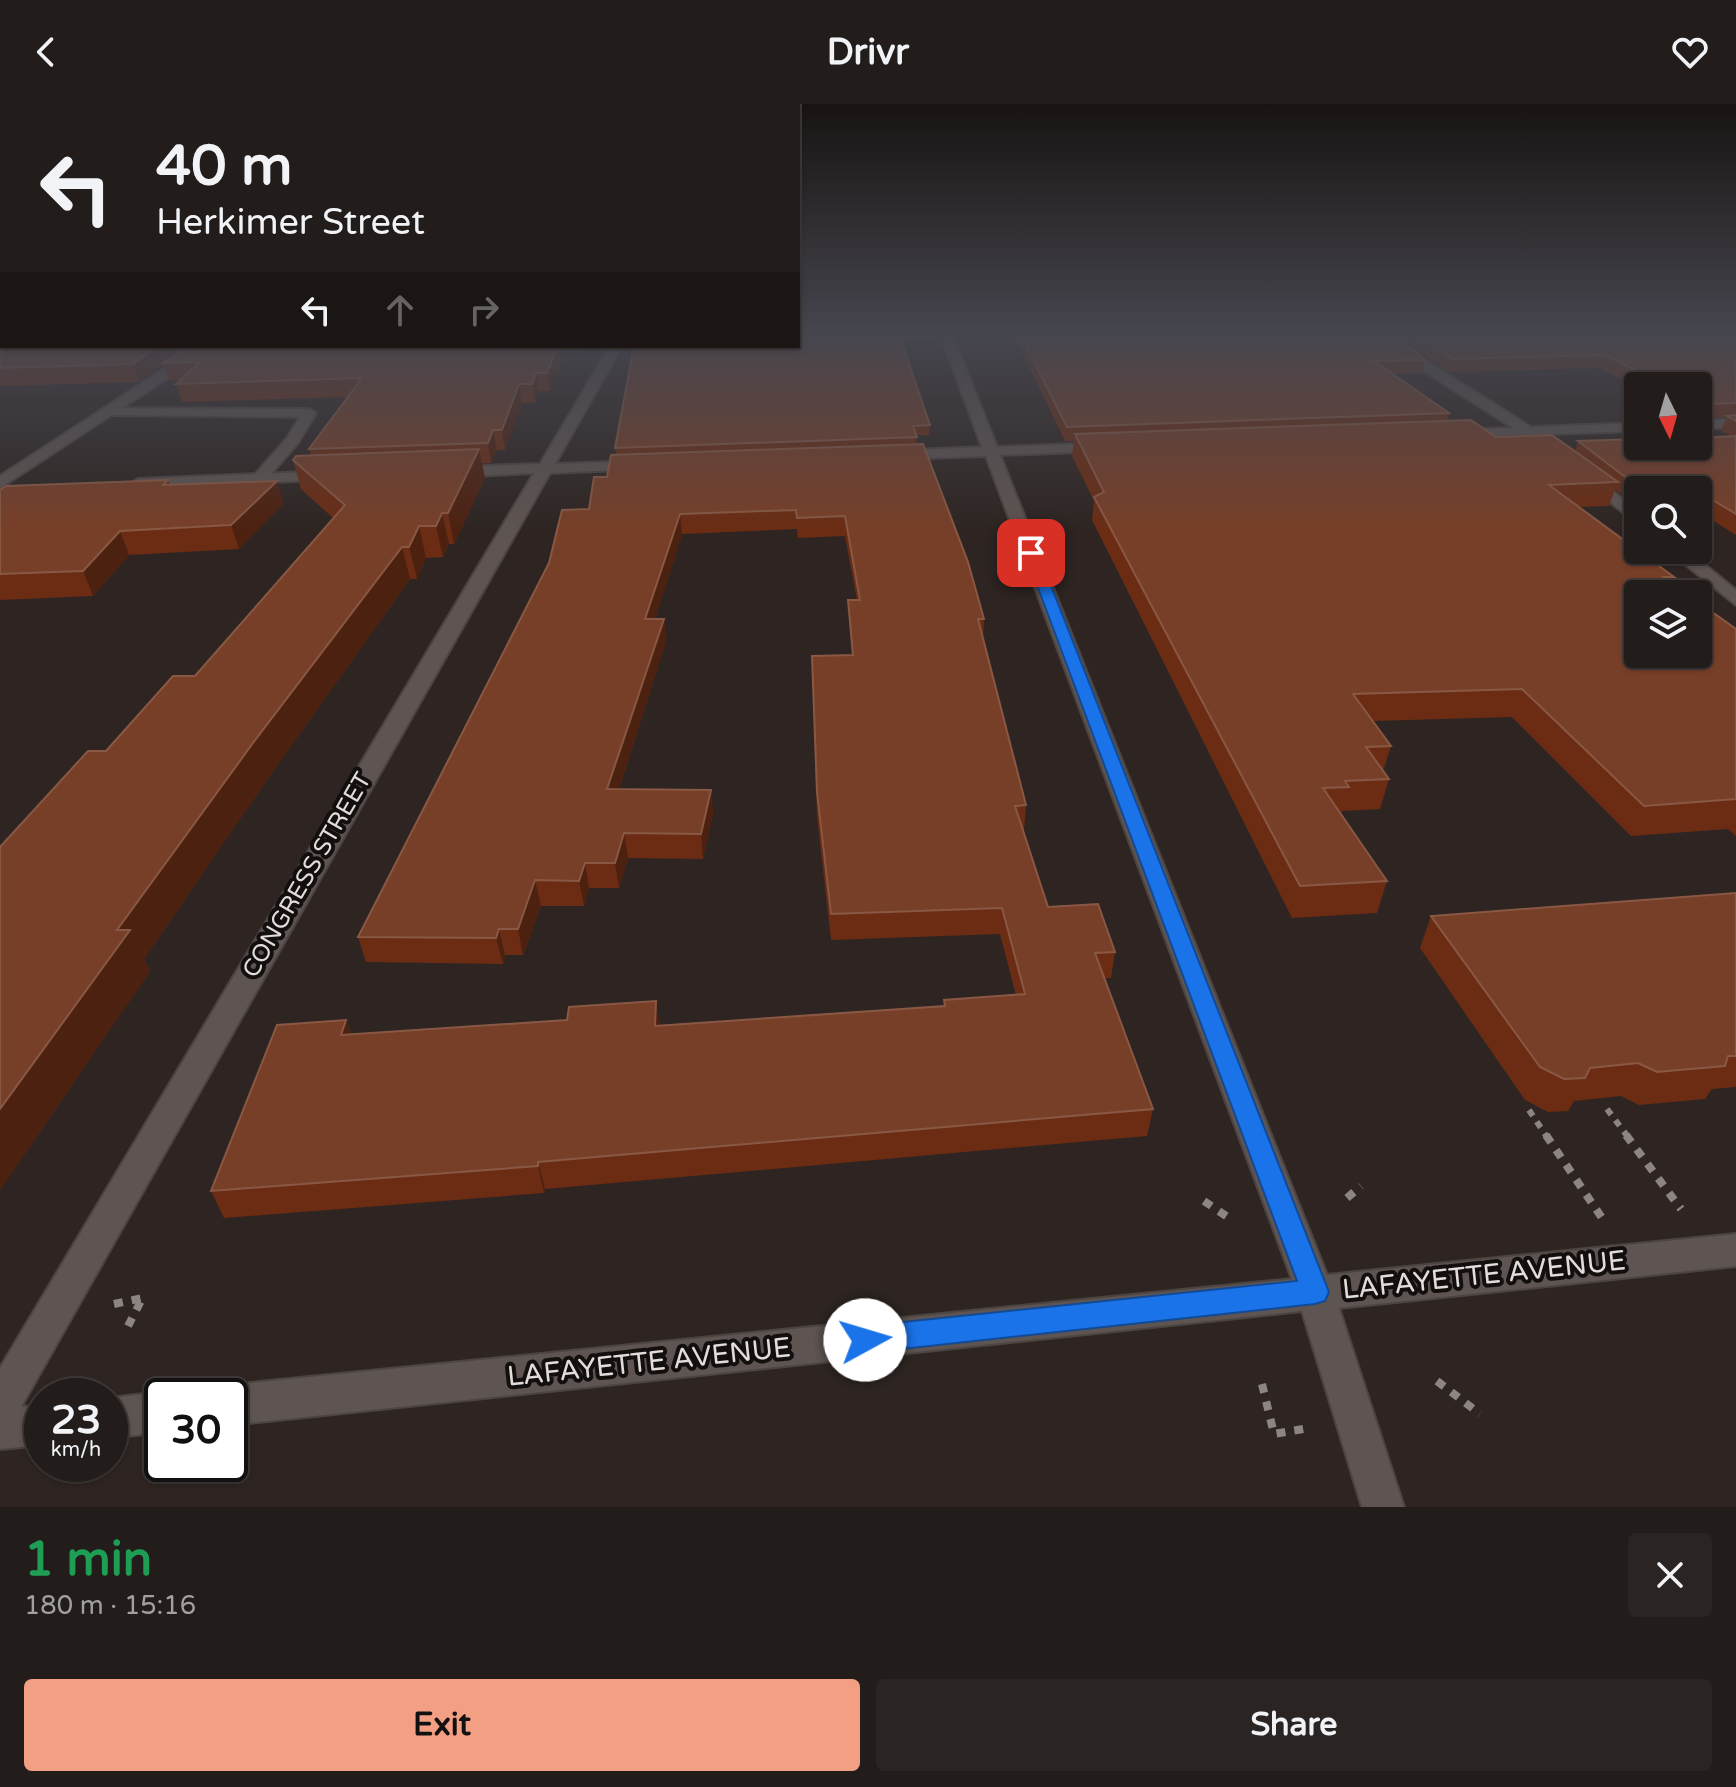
<!DOCTYPE html>
<html lang="en">
<head>
<meta charset="utf-8">
<style>
	body { margin:0; font-family:"Varela Round",sans-serif; background:#2a2523; color:#f1f3f6; height:100vh; display:flex; flex-direction:column; font-size:30px; white-space:nowrap }
	* { box-sizing:border-box; margin:0 }
	p { font-size:26px; color:#a2a1a2 }
	.icon { flex:none; width:44px; height:44px; fill:none; stroke:currentColor; stroke-width:2; stroke-linecap:round; stroke-linejoin:round }
	.map { position:relative; height:1403px; overflow:hidden }
	.details { display:flex; flex-direction:column; background:#221c1a; flex:1 }
	.details>* { flex:none }
	.guide { position:absolute; left:0px; top:0px; width:800px; height:244px; box-shadow:0 2px 6px #0004,0 0 0 2px #3f3a39; background:#221c1a; color:#f1f3f6; overflow:hidden }
	.needle { width:52px; rotate:175deg }
	.controls { position:absolute; left:1624px; top:268px; display:grid; gap:16px }
	.controls a { display:grid; place-items:center; width:88px; height:88px; border-radius:8px; background:#221c1a; box-shadow:0 2px 6px #0004,0 0 0 2px #3f3a39; font-size:40px }
	.speed { position:absolute; left:24px; top:1274px; display:flex; gap:16px; font-size:40px; font-weight:700; text-align:center }
	.speed>* { display:grid; place-content:center; width:104px; height:104px; border-radius:50%; background:#221c1a; box-shadow:0 2px 6px #0004,0 0 0 2px #3f3a39; line-height:1 }
	.speed small { font-size:20px; font-weight:400 }
	.speed .limit { border:4px solid #111; border-radius:12px; background:#fff; color:#111 }
	.pin { position:absolute; display:grid; place-items:center; width:68px; height:68px; color:#fff; margin:-34px; border-radius:16px; box-shadow:0 4px 12px #0006 }
	.me { position:absolute; width:88px; margin:-44px; rotate:84deg; stroke-linejoin:round; filter:drop-shadow(0 0 6px #0008) }
	.turn { display:flex; align-items:center; gap:28px; height:168px; padding:0 24px; font-size:36px }
	.turn .icon { width:104px; height:104px; stroke-width:2.5 }
	.turn b { display:block; font-size:56px; line-height:68px }
	.lanes { display:flex; align-items:center; height:76px; padding:0 24px; background:#0003; justify-content:center; gap:40px; direction:ltr }
	.lanes .off { opacity:.35 }
	.round { display:grid; place-items:center; flex:none; width:84px; height:84px; border-radius:8px; background:#2a2523 }
	.summary { display:flex; align-items:center; justify-content:space-between; height:136px; padding:0 24px }
	h1 { font-size:48px; font-weight:700; line-height:60px; color:#1e9e55 }
	.button { display:flex; gap:16px; margin-top:auto; padding:16px 24px }
	.button a { flex:1; height:92px; border-radius:8px; background:#f39f83; color:#111; font-size:32px; font-weight:700; line-height:92px; text-align:center }
	.button a+a { background:#2a2523; color:#f1f3f6 }
	header { display:flex; justify-content:space-between; align-items:center; height:104px; padding:0 24px; background:#221c1a; font-size:36px; font-weight:700 }
	.map>svg:first-child { display:block }
	.lines { fill:none; stroke-linecap:round; stroke-linejoin:round }
	.lane-casing { stroke:#4b4441; stroke-width:4 }
	.street-casing { stroke:#4b4441; stroke-width:4 }
	.secondary-casing { stroke:#4b4441; stroke-width:4 }
	.path-far1 { stroke:#8d8583; stroke-width:6; stroke-dasharray:7 7; stroke-linecap:butt }
	.path { stroke:#8d8583; stroke-width:8; stroke-dasharray:9 9; stroke-linecap:butt }
	.lane { fill:#5e5451; fill-rule:evenodd }
	.street { fill:#5e5451; fill-rule:evenodd }
	.secondary { fill:#5e5451; fill-rule:evenodd }
	.wall { fill:#6b2c13 }
	.shaded-wall { fill:#4d2110 }
	.building { fill:#783f28; stroke:#885844; stroke-width:2 }
	.route { fill:#1a73e8; stroke:#114b97; stroke-width:2 }
	.labels { text-anchor:middle; dominant-baseline:central; stroke-width:8; stroke-linejoin:round; paint-order:stroke }
	.street-label { font-size:24px; fill:#e2dcda; stroke:#130f0e }
	.near-street-label { font-size:28px; fill:#e2dcda; stroke:#130f0e }
</style>
</head>
<body>
<header><svg class="icon" aria-label="back" viewBox="0 0 24 24"><path d="M15 5l-7 7 7 7"/></svg>Drivr<svg class="icon" aria-label="heart" viewBox="0 0 24 24"><path d="M12 20l-8-8c-3-5 5-10 8-4 3-6 11-1 8 4z"/></svg></header>
<div class="map">
<svg width="1736" height="1403" viewBox="0 0 1736 1403">
	<rect width="100%" height="100%" fill="#2e2522"/>
	<g class="lines">
		<defs>
			<polygon id="lane" points="108,304 309,305 316,309 298,339 264,378 259,380 251,375 287,334 300,313 103,311 101,308"/>
			<g id="street">
				<polygon points="866,230 952,230 997,343 1105,339 1112,343 1105,347 1000,351 1327,1171 1736,1130 1736,1162 1339,1204 1404,1403 1362,1403 1302,1207 230,1321 230,1292 214,1292 216,1287 230,1281 1292,1175 986,352 894,355 887,351 894,347 982,343 942,235 868,236 862,233"/>
				<polygon points="1378,230 1391,230 1421,254 1531,323 1638,319 1638,327 1452,333 1452,327 1457,326 1513,324 1413,260"/>
				<polygon points="526,242 586,242 580,246 531,248"/>
				<polygon points="610,242 622,242 555,360 641,357 648,361 641,365 550,369 21,1303 42,1301 42,1341 0,1345 0,1264 534,369 450,373 442,368 450,363 540,360"/>
				<polygon points="1736,315 1736,323 1698,325 1698,317"/>
				<polygon points="329,367 334,369 334,375 138,385 130,380 138,375"/>
				<polygon points="1583,371 1593,371 1638,407 1638,420 1583,377"/>
				<polygon points="1667,446 1687,446 1736,486 1736,501"/>
				<polygon points="162,1288 171,1292 162,1292 162,1328 110,1334 110,1294"/>
			</g>
			<polygon id="secondary" points="193,242 206,242 192,258 0,384 0,372 184,252"/>
		</defs>
		<!-- lane casing -->
		<use href="#lane" class="lane-casing"/>
		<!-- street casing -->
		<use href="#street" class="street-casing"/>
		<!-- secondary casing -->
		<use href="#secondary" class="secondary-casing"/>
		<!-- path-far1 -->
		<g class="path-far1">
			<polyline points="1607,1005 1628,1033"/>
			<polyline points="1529,1006 1547,1033"/>
		</g>
		<!-- path -->
		<g class="path">
			<polyline points="1546,1031 1602,1114"/>
			<polyline points="1626,1031 1681,1105"/>
			<polyline points="1347,1094 1361,1082"/>
			<polyline points="1204,1097 1229,1114"/>
			<polyline points="114,1200 143,1194"/>
			<polyline points="128,1222 142,1195"/>
			<polyline points="1437,1277 1480,1310"/>
			<polyline points="1262,1280 1274,1330 1309,1324"/>
		</g>
		<!-- lane -->
		<use href="#lane" class="lane"/>
		<!-- street -->
		<use href="#street" class="street"/>
		<!-- secondary -->
		<use href="#secondary" class="secondary"/>
	</g>
	<!-- wall -->
	<g class="wall">
		<polygon points="0,230 182,247 204,244 204,242 563,242 564,250 550,287 539,287 535,298 522,299 505,346 497,346 491,359 482,359 485,374 454,440 449,440 443,453 426,454 417,475 410,475 266,677 144,855 150,867 0,1086 0,743 106,647 195,572 333,414 301,385 293,356 311,351 309,345 348,293 182,298 176,280 180,276 169,277 163,260 139,278 0,282"/>
		<polygon points="1013,230 1393,230 1425,256 1421,269 1392,270 1449,309 1447,317 1496,333 1575,348 1578,337 1732,332 1721,327 1727,313 1698,314 1698,282 1638,282 1638,284 1600,264 1449,268 1395,230 1736,230 1736,431 1698,407 1698,386 1638,386 1638,401 1635,401 1615,385 1609,402 1579,403 1674,473 1672,479 1736,525 1736,732 1728,725 1631,732 1512,613 1373,617 1391,642 1383,667 1389,675 1380,705 1342,707 1341,710 1387,777 1377,809 1292,814 1092,416 1094,397 1072,352 1074,337 1065,337"/>
		<polygon points="930,321 929,331 916,331 917,340 984,515 983,534 1026,701 1024,726 1023,726 1048,803 1115,848 1111,874 1105,874 1153,1005 1147,1032 545,1085 544,1089 224,1114 211,1087 346,916 351,930 567,916 656,897 659,921 944,902 944,896 1016,891 1000,830 831,836 817,712 812,552 852,551 848,496 857,496 845,432 798,434 797,425 682,430 655,515 664,515 666,537 619,685 711,686 713,711 703,755 628,754 619,784 589,784 584,802 541,802 523,851 505,851 503,860 366,858 358,833 607,373 616,351 615,344"/>
		<polygon points="168,376 170,381 284,399 239,445 129,451 93,492 0,496 0,386"/>
		<polygon points="1736,789 1736,983 1712,985 1705,995 1639,1001 1621,992 1574,997 1568,1007 1548,1008 1525,996 1420,844 1431,812"/>
	</g>
	<!-- shaded-wall -->
	<g class="shaded-wall">
		<polygon points="158,242 189,242 165,259 163,259 163,260 139,278 133,260"/>
		<polygon points="558,242 563,242 564,250 550,287 547,269"/>
		<polygon points="536,269 539,287 535,298 532,280"/>
		<polygon points="519,280 522,299 505,346 502,326"/>
		<polygon points="493,326 497,346 491,359 488,339"/>
		<polygon points="479,345 485,374 454,440 448,409"/>
		<polygon points="277,377 284,399 239,445 231,421"/>
		<polygon points="442,409 449,440 443,453 436,422"/>
		<polygon points="680,410 682,430 648,537 645,515"/>
		<polygon points="419,422 426,454 417,475 409,443"/>
		<polygon points="120,427 129,451 93,492 83,467"/>
		<polygon points="402,443 410,475 266,677 144,855 150,867 0,1086 0,1005 117,826 253,639"/>
		<polygon points="664,515 666,537 611,709 607,685"/>
		<polygon points="711,686 713,711 703,755 701,730"/>
		<polygon points="624,729 628,754 619,784 615,759"/>
		<polygon points="585,759 589,784 584,802 579,777"/>
		<polygon points="535,776 541,802 523,851 518,825"/>
		<polygon points="499,825 505,851 503,860 496,834"/>
		<polygon points="656,897 660,924 655,922"/>
		<polygon points="346,916 355,943 341,931"/>
		<polygon points="538,1058 545,1085 544,1089 538,1062"/>
	</g>
	<!-- building -->
	<g class="building">
		<polygon points="0,230 2,230 2,242 158,242 133,260 0,264"/>
		<polygon points="1020,230 1393,230 1425,256 1374,257 1449,309 1067,323"/>
		<polygon points="1416,230 1736,230 1736,299 1703,300 1698,298 1698,282 1667,282 1605,251 1452,255"/>
		<polygon points="899,231 930,321 913,322 917,333 615,344 634,242 798,242 798,233"/>
		<polygon points="260,242 558,242 547,269 536,269 532,280 519,280 502,326 493,326 488,339 309,345 362,274 176,280 200,258 163,259 186,244"/>
		<polygon points="1736,311 1736,317 1727,312"/>
		<polygon points="1471,316 1496,333 1552,331 1618,378 1549,381 1674,473 1664,473 1687,490 1638,490 1638,550 1698,550 1698,498 1736,525 1736,695 1644,702 1522,585 1353,590 1391,642 1366,643 1389,675 1345,677 1349,683 1323,684 1387,777 1300,782 1094,393 1104,388 1075,330"/>
		<polygon points="1736,332 1736,410 1698,387 1698,386 1694,385 1641,385 1578,337 1638,335 1638,342 1698,342 1698,334"/>
		<polygon points="923,340 968,458 984,515 978,515 1026,701 1015,702 1048,803 1098,800 1115,848 1095,849 1153,1005 538,1058 538,1062 211,1087 277,921 346,916 341,931 567,916 569,903 656,897 655,922 945,902 944,896 1025,890 1002,804 831,810 817,688 812,552 853,551 848,496 860,496 845,412 797,414 796,406 680,410 645,515 664,515 607,685 711,686 701,730 624,729 615,759 585,759 579,777 535,776 518,825 499,825 496,834 358,833 549,459 562,406 589,405 594,373 607,373 611,351"/>
		<polygon points="479,345 448,409 442,409 436,422 419,422 409,443 402,443 253,639 117,826 130,826 0,1005 0,743 88,647 106,647 173,572 195,572 345,401 293,356 296,352"/>
		<polygon points="168,376 163,381 277,377 231,421 120,427 83,467 0,470 0,386 6,382"/>
		<polygon points="1736,789 1736,952 1728,952 1725,962 1679,966 1657,968 1638,959 1590,964 1585,974 1564,975 1540,963 1431,812"/>
	</g>
	<!-- sky -->
	<linearGradient id="sky" x2="0" y2="1"><stop stop-color="#191413"/><stop offset="0.54" stop-color="#46464f"/><stop offset="1" stop-color="#46464f" stop-opacity="0"/></linearGradient>
	<rect width="1736" height="427" fill="url(#sky)"/>
	<!-- route -->
	<polygon class="route" points="1031,445 1038,449 1329,1188 1325,1197 1315,1200 865,1249 854,1245 850,1236 854,1226 865,1222 1297,1177 1025,449"/>
	<g class="labels">
		<!-- street labels -->
		<g class="street-label">
			<text transform="translate(307 771) rotate(-60)">CONGRESS STREET</text>
		</g>
		<!-- near-street labels -->
		<g class="near-street-label">
			<text transform="translate(1484 1171) rotate(-6)">LAFAYETTE AVENUE</text>
			<text transform="translate(649 1258) rotate(-6)">LAFAYETTE AVENUE</text>
		</g>
	</g>
</svg>
<div class="controls">
<a><svg class="needle" viewBox="-14 -14 28 28"><path d="M0-13l5 13h-10z" fill="#e53935"/><path d="M0 13l5-13h-10z" fill="#a2a1a2"/></svg></a>
<a><svg class="icon" aria-label="search" viewBox="0 0 24 24"><circle cx="10" cy="10" r="6"/><path d="M15 15l6 6"/></svg></a>
<a><svg class="icon" aria-label="layers" viewBox="0 0 24 24"><path d="M12 4l9 5-9 5-9-5zM3 14l9 5 9-5"/></svg></a>
</div>
<div class="speed"><div>23<small>km/h</small></div><div class="limit">30</div></div>
<div class="pin" style="left:1031px;top:449px;background:#d93025"><svg class="icon" aria-label="arrive" viewBox="0 0 24 24"><path d="M6 21V4h12l-3 4 3 4H6"/></svg></div>
<svg class="me" style="left:865px;top:1236px" viewBox="-20 -20 40 40"><circle r="19" fill="#fff"/><path d="M0-13L10 11 0 6-10 11z" fill="#1a73e8"/></svg>
<div class="guide">
<div class="turn"><svg class="icon" aria-label="left" viewBox="0 0 24 24"><path d="M17 20v-9H6M10 6l-5 5 5 5"/></svg><div><b>40 m</b>Herkimer Street</div></div>
<div class="lanes"><svg class="icon" aria-label="left" viewBox="0 0 24 24"><path d="M17 20v-9H6M10 6l-5 5 5 5"/></svg><svg class="icon off" aria-label="ahead" viewBox="0 0 24 24"><path d="M12 20V5M6 11l6-6 6 6"/></svg><svg class="icon off" aria-label="right" viewBox="0 0 24 24"><path d="M7 20v-9h11M14 6l5 5-5 5"/></svg></div>
</div>
</div>
<section class="details">
<div class="summary"><div><h1>1 min</h1><p>180 m · 15:16</p></div><a class="round"><svg class="icon" aria-label="close" viewBox="0 0 24 24"><path d="M6 6l12 12M18 6L6 18"/></svg></a></div>
<div class="button"><a>Exit</a><a>Share</a></div>
</section>
</body>
</html>
